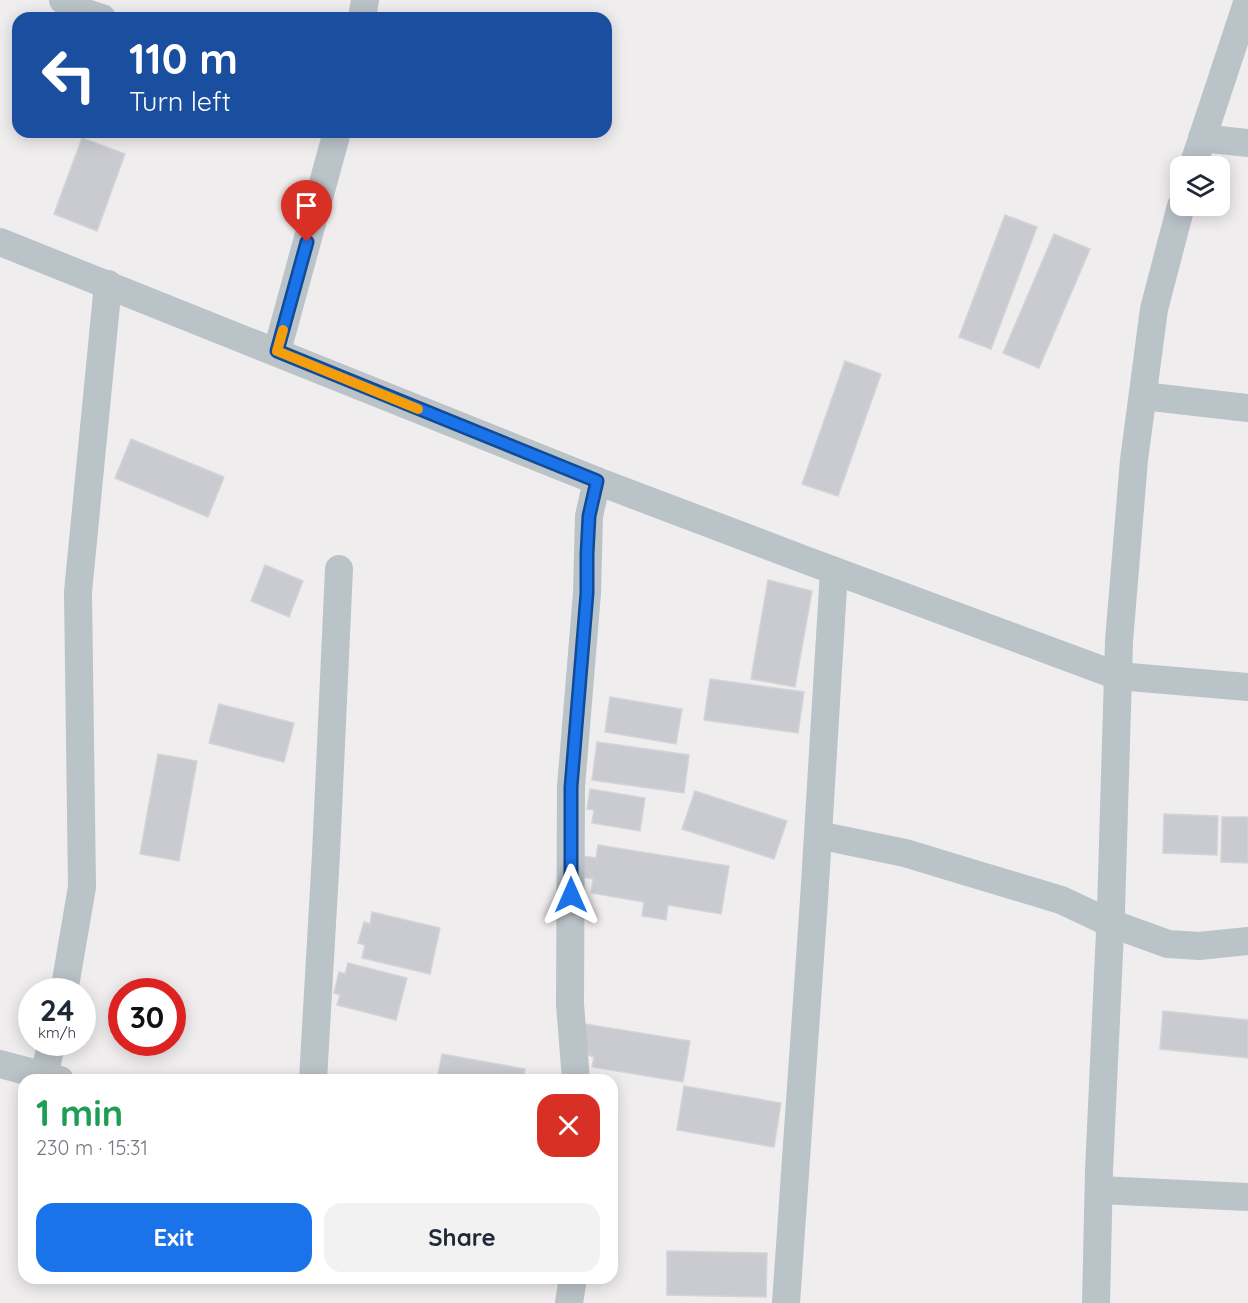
<!DOCTYPE html>
<html lang="en">
<head>
<meta charset="utf-8">
<style>
	body { margin:0; font-family:Quicksand,sans-serif; background:#f2f2f3; color:#1f2937; height:100vh; display:flex; flex-direction:column; font-size:22px; white-space:nowrap }
	* { box-sizing:border-box; margin:0 }
	p { font-size:20px; color:#747a83 }
	.icon { flex:none; width:33px; height:33px; fill:none; stroke:currentColor; stroke-width:2; stroke-linecap:round; stroke-linejoin:round }
	.map { position:relative; flex:1; overflow:hidden }
	.details { position:absolute; left:18px; top:1074px; width:600px; height:210px; display:flex; flex-direction:column; background:#fff; border-radius:18px; box-shadow:0 3px 15px #0003 }
	.details>* { flex:none }
	.top-card { position:absolute; left:12px; top:12px; width:600px; height:126px; border-radius:18px; box-shadow:0 3px 15px #0003; background:#1a4fa0; color:#fff; overflow:hidden }
	.tools { position:absolute; left:1170px; top:156px; display:grid; gap:12px }
	.tools a { display:grid; place-items:center; width:60px; height:60px; border-radius:12px; background:#fff; box-shadow:0 3px 15px #0003; font-size:30px }
	.speed { position:absolute; left:18px; top:978px; display:flex; gap:12px; font-size:30px; font-weight:700; text-align:center }
	.speed>* { display:grid; place-content:center; width:78px; height:78px; border-radius:50%; background:#fff; box-shadow:0 3px 15px #0003; line-height:1 }
	.speed small { font-size:15px; font-weight:400 }
	.speed .limit { border:9px solid #d22; background:#fff; color:#111 }
	.pin { position:absolute; display:grid; place-items:center; width:51px; height:51px; color:#fff; margin:-62px -26px; border-radius:50% 50% 50% 0; rotate:-45deg; box-shadow:0 0 6px #0007 }
	.pin .icon { rotate:45deg }
	.me { position:absolute; width:66px; margin:-33px; rotate:0deg; stroke-linejoin:round; filter:drop-shadow(0 0 4px #0008) }
	.turn { display:flex; align-items:center; gap:21px; height:126px; padding:0 18px; font-size:27px }
	.turn .icon { width:78px; height:78px; stroke-width:2.5 }
	.turn b { display:block; font-size:42px; line-height:51px }
	.round { display:grid; place-items:center; flex:none; width:63px; height:63px; border-radius:18px; background:#f2f2f3 }
	.headline { display:flex; align-items:center; justify-content:space-between; height:102px; padding:0 18px }
	h1 { font-size:36px; font-weight:700; line-height:45px; color:#1e9e55 }
	.button { display:flex; gap:12px; margin-top:auto; padding:12px 18px }
	.button a { flex:1; height:69px; border-radius:18px; background:#1a73e8; color:#fff; font-size:24px; font-weight:700; line-height:69px; text-align:center }
	.button a+a { background:#f2f2f3; color:#1f2937 }
	.map>svg:first-child { display:block }
	.building { fill:#c9cbd0; stroke:#d2d4d8; stroke-width:1.5 }
	.lines { fill:none; stroke-linecap:round; stroke-linejoin:round }
	.minor { stroke:#bac3c8; stroke-width:28 }
	.route-casing { stroke:#114b97; stroke-width:15 }
	.route { stroke:#1a73e8; stroke-width:10 }
	.slow { stroke:#f59e0b; stroke-width:10 }
</style>
</head>
<body>
<div class="map">
<svg width="1248" height="1303" viewBox="0 0 1248 1303">
	<rect width="100%" height="100%" fill="#f0edee"/>
	<!-- building -->
	<g class="building">
		<polygon points="82,138 125,154 97,231 54,214"/>
		<polygon points="1005,215 1037,227 991,349 959,337"/>
		<polygon points="1054,234 1090,249 1039,368 1003,353"/>
		<polygon points="845,361 881,374 838,496 802,484"/>
		<polygon points="131,439 224,477 208,517 115,478"/>
		<polygon points="265,565 303,581 289,617 251,601"/>
		<polygon points="768,580 812,591 795,687 751,679"/>
		<polygon points="710,679 804,692 798,733 704,720"/>
		<polygon points="610,697 682,709 676,744 605,732"/>
		<polygon points="219,704 294,723 284,762 209,743"/>
		<polygon points="597,742 689,755 684,793 592,780"/>
		<polygon points="158,754 197,761 179,861 140,854"/>
		<polygon points="590,789 645,798 640,831 592,823 594,810 587,809"/>
		<polygon points="695,791 787,821 774,859 682,829"/>
		<polygon points="1164,814 1218,816 1217,855 1163,853"/>
		<polygon points="1222,817 1248,817 1248,863 1221,862"/>
		<polygon points="598,845 729,866 721,914 668,905 666,920 642,916 644,902 591,893 593,879 581,877 584,856 596,858"/>
		<polygon points="372,912 440,928 430,974 362,958 365,945 358,943 364,922 370,924"/>
		<polygon points="348,963 407,978 396,1020 337,1005 340,995 334,993 339,972 345,974"/>
		<polygon points="1163,1011 1248,1020 1248,1058 1160,1049"/>
		<polygon points="585,1024 690,1041 683,1082 592,1067 594,1057 588,1055 588,1051 585,1050"/>
		<polygon points="442,1054 525,1069 523,1080 437,1080"/>
		<polygon points="684,1086 781,1103 774,1147 677,1130"/>
		<polygon points="667,1251 767,1253 766,1297 667,1295"/>
		<polygon points="326,1278 355,1278 354,1283"/>
	</g>
	<g class="lines">
		<!-- minor -->
		<g class="minor">
			<polyline points="63,0 83,12 102,18"/>
			<polyline points="362,18 365,0"/>
			<polyline points="1202,138 1248,143"/>
			<polyline points="1193,166 1248,0"/>
			<polyline points="0,242 597,481"/>
			<polyline points="277,351 337,132"/>
			<polyline points="1143,396 1248,408"/>
			<polyline points="818,835 905,853 1061,900 1110,923 1168,944 1199,946 1248,941"/>
			<polyline points="64,992 82,887 78,592 108,284"/>
			<polyline points="0,1064 60,1080"/>
			<polyline points="44,1075 52,1042"/>
			<polyline points="313,1080 326,854 339,569"/>
			<polyline points="576,1080 570,1004 571,787 587,593 589,516 597,481 800,558 1118,676 1248,687"/>
			<polyline points="1099,1190 1248,1197"/>
			<polyline points="569,1303 573,1278"/>
			<polyline points="786,1303 814,900 834,571"/>
			<polyline points="1096,1303 1099,1171 1111,910 1119,641 1134,460 1154,309 1181,206"/>
		</g>
	</g>
	<g class="lines">
		<defs>
			<polyline id="route" points="307,242 277,351 597,481 589,516 587,554 587,593 571,787 571,895"/>
		</defs>
		<!-- route casing -->
		<use href="#route" class="route-casing"/>
		<!-- route -->
		<use href="#route" class="route"/>
		<!-- slow -->
		<polyline class="slow" points="283,330 277,351 418,409"/>
	</g>
</svg>
<div class="tools">
<a><svg class="icon" aria-label="layers" viewBox="0 0 24 24"><path d="M12 4l9 5-9 5-9-5zM3 14l9 5 9-5"/></svg></a>
</div>
<div class="speed"><div>24<small>km/h</small></div><div class="limit">30</div></div>
<div class="pin" style="left:307px;top:242px;background:#d93025"><svg class="icon" aria-label="arrive" viewBox="0 0 24 24"><path d="M6 21V4h12l-3 4 3 4H6"/></svg></div>
<svg class="me" style="left:571px;top:895px" viewBox="-20 -20 40 40"><path d="M0-17L14 15 0 8-14 15z" fill="#1a73e8" stroke="#fff" stroke-width="4"/></svg>
<div class="top-card">
<div class="turn"><svg class="icon" aria-label="left" viewBox="0 0 24 24"><path d="M17 20v-9H6M10 6l-5 5 5 5"/></svg><div><b>110 m</b>Turn left</div></div>
</div>
<section class="details">
<div class="headline"><div><h1>1 min</h1><p>230 m · 15:31</p></div><a class="round" style="background:#d93025;color:#fff"><svg class="icon" aria-label="close" viewBox="0 0 24 24"><path d="M6 6l12 12M18 6L6 18"/></svg></a></div>
<div class="button"><a>Exit</a><a>Share</a></div>
</section>
</div>
</body>
</html>
